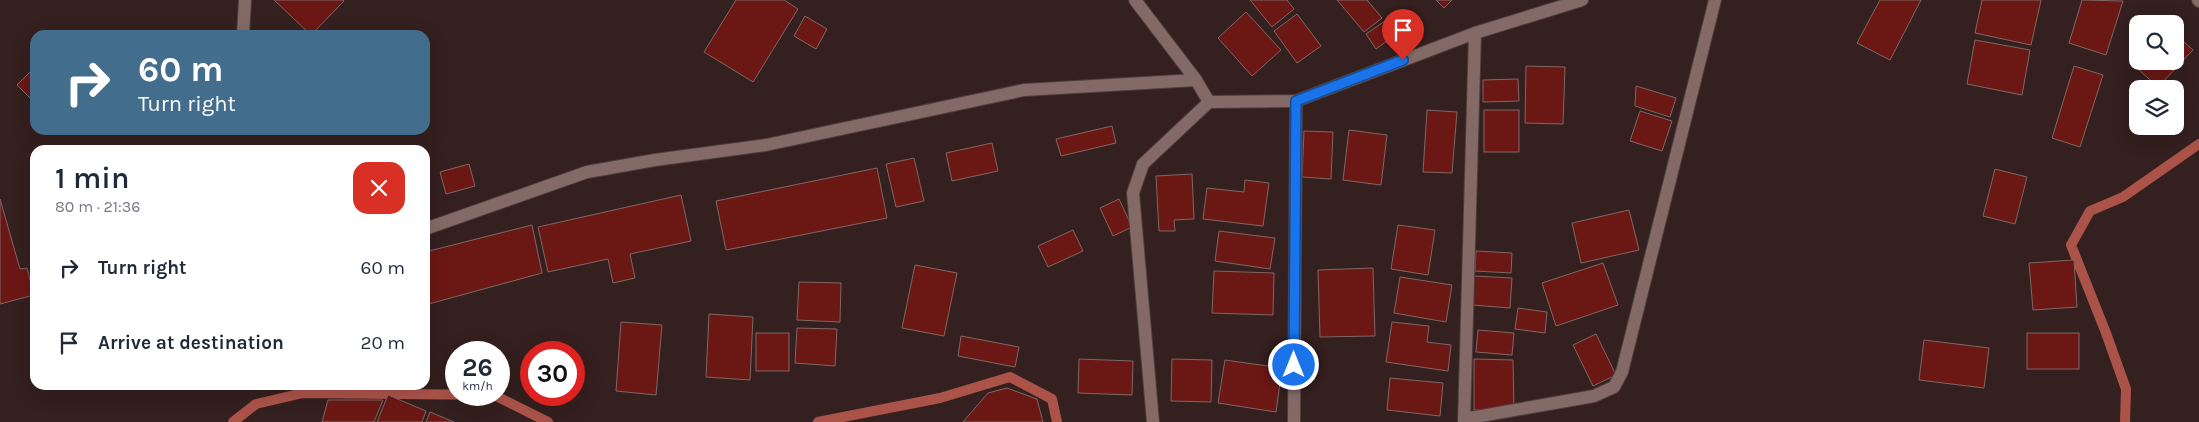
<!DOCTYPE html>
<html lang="en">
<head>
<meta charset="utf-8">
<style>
	body { margin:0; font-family:Karla,sans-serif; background:#f2f2f3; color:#1f2937; height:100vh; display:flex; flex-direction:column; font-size:19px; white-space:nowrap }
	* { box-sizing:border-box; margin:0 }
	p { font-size:16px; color:#747a83 }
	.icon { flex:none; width:28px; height:28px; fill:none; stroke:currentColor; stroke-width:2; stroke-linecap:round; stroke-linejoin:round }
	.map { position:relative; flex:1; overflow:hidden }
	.details { position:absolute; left:30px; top:145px; width:400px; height:245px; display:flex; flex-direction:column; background:#fff; border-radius:15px; box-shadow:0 5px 20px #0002 }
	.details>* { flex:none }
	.top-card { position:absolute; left:30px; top:30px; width:400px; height:105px; border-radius:15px; box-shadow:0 5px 20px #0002; background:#436d8c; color:#fff; overflow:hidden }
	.buttons { position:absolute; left:2129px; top:15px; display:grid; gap:10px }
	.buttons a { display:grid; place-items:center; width:55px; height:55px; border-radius:10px; background:#fff; box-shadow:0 5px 20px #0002; font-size:25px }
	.speed { position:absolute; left:445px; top:341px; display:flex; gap:10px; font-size:25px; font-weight:700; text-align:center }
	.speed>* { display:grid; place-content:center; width:65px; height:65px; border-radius:50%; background:#fff; box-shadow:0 5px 20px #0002; line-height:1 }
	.speed small { font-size:12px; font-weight:400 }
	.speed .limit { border:8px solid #d22; background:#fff; color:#111 }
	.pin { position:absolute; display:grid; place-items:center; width:42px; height:42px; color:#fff; margin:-51px -21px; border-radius:50% 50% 50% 0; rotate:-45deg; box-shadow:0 0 5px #0007 }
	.pin .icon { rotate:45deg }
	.me { position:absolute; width:55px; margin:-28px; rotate:0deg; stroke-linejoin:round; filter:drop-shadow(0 0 4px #0008) }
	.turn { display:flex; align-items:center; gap:18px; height:105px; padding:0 25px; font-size:22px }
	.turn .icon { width:65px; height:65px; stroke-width:2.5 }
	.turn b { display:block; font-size:35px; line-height:42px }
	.round { display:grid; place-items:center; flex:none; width:52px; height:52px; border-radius:15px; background:#f2f2f3 }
	.summary { display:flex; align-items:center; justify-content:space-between; height:85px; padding:0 25px }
	h1 { font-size:30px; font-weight:600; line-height:38px }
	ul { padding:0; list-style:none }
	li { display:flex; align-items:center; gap:15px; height:75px; padding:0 25px }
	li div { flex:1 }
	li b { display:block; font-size:19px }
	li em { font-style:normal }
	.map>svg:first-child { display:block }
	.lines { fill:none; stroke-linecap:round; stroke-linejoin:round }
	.stream { stroke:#ab5349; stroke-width:10 }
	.building { fill:#6b1814; stroke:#7f6764 }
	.street-casing { stroke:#4e3d3c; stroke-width:14 }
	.street { stroke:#836a67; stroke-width:12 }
	.route-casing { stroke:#114b97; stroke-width:12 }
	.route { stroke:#1a73e8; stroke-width:9 }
</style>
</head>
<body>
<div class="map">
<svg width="2199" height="422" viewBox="0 0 2199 422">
	<rect width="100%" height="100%" fill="#34201e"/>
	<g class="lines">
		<!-- stream -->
		<g class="stream">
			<polyline points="233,422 256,404 303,393 494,395 548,422"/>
			<polyline points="818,422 940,398 1010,377 1052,399 1057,422"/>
			<polyline points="2125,422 2126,389 2106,333 2071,245 2090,211 2123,197 2199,144"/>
		</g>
	</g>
	<!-- building -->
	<g class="building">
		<polygon points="274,0 343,0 344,1 311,35"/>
		<polygon points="736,0 784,0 798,9 753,82 704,52"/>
		<polygon points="1250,0 1287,0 1294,9 1272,27"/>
		<polygon points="1337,0 1367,0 1382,18 1364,32"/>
		<polygon points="1436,0 1452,0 1444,8"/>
		<polygon points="1880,0 1921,0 1890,60 1857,43"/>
		<polygon points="1982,0 2041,0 2031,45 1975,33"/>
		<polygon points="2082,0 2123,1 2106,55 2069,43"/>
		<polygon points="1246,12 1281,50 1252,76 1218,38"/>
		<polygon points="1297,14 1321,46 1297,63 1274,31"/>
		<polygon points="805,16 827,29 816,49 794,36"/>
		<polygon points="1385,21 1395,35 1376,49 1366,34"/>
		<polygon points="2175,34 2193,50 2158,87 2138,69 2145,61 2175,61"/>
		<polygon points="1975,40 2030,50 2022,95 1967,84"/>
		<polygon points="1526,66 1565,67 1563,124 1525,123"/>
		<polygon points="2074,66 2103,75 2080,147 2052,138"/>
		<polygon points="35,67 35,95 31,99 17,85"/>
		<polygon points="1518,79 1519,101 1483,102 1483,80"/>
		<polygon points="1636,86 1676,98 1670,117 1635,106"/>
		<polygon points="1427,110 1457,112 1452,173 1423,172"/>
		<rect x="1484" y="110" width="35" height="42"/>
		<polygon points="1640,111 1672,121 1662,151 1630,141"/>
		<polygon points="1112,126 1116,143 1061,156 1056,139"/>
		<polygon points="1349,130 1387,135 1381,185 1343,180"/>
		<polygon points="1304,131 1333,132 1331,179 1302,177"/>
		<polygon points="992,143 998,171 952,181 946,153"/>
		<polygon points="914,158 924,201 896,207 886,164"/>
		<polygon points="469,164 475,186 446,194 440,172"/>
		<polygon points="877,168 887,218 726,250 716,201"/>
		<polygon points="1995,169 2027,177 2015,224 1983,216"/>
		<polygon points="1192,174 1194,219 1174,220 1175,231 1159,231 1156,176"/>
		<polygon points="1245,180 1269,183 1263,226 1203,219 1207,188 1244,192"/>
		<polygon points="681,195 691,241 630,254 635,278 613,283 608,259 548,272 538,227"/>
		<polygon points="0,199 20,269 27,268 34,295 0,304"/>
		<polygon points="1119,199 1132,227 1113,236 1100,208"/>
		<polygon points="1629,210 1639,250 1581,263 1572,223"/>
		<polygon points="532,225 542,273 425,305 425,252"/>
		<polygon points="1398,225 1435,230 1428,275 1391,269"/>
		<polygon points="1073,230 1083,251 1048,267 1038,246"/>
		<polygon points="1219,231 1275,238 1270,269 1215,261"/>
		<polygon points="1476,251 1512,253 1511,273 1475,271"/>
		<polygon points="2074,260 2077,307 2033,310 2029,263"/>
		<polygon points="1603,263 1618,305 1556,326 1542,283"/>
		<polygon points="915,265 957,273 944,336 902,328"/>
		<polygon points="1373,268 1375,336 1320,337 1318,270"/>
		<polygon points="1214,271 1274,273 1273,315 1212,313"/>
		<polygon points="1474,276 1512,278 1510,308 1472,305"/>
		<polygon points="1400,277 1452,285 1446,322 1394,313"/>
		<polygon points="799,282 841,283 840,322 797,320"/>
		<polygon points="1518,308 1547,312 1545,333 1515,329"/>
		<polygon points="709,314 753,317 750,380 706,377"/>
		<polygon points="621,322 662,325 656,395 616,391"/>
		<polygon points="1392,322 1429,326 1427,342 1451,345 1448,371 1386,362"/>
		<polygon points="797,328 837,329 835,366 795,363"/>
		<polygon points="1478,330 1514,333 1512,355 1476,352"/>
		<rect x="756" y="333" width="33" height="38"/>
		<rect x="2027" y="333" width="52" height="36"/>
		<polygon points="1596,334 1616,375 1593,386 1573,345"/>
		<polygon points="961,336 1019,347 1015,367 958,356"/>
		<polygon points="1924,340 1989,348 1984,388 1919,380"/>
		<polygon points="1079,359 1133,361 1132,395 1078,393"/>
		<polygon points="1172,359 1212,360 1211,402 1171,401"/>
		<polygon points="1474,359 1513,360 1514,410 1474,410"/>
		<polygon points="1225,360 1282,368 1276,412 1218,403"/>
		<polygon points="1390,378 1443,383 1440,416 1387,410"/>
		<polygon points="1007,388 1037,399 1043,422 963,422 988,393"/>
		<polygon points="388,395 426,411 422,422 377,422"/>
		<polygon points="328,400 383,400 374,422 322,422"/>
		<polygon points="430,412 454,422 426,422"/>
	</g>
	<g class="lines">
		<defs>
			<g id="street">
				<polyline points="1135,0 1196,80 1209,102 1296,101 1475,33 1582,0"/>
				<polyline points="2198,0 2199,1"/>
				<polyline points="243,35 245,0"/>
				<polyline points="425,229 587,172 655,160 766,145 1024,90 1196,80"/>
				<polyline points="1464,419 1594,396 1614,387 1622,372 1715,0"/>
				<polyline points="1153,422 1133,193 1143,164 1209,102"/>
				<polyline points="1294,422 1296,101"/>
				<polyline points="1464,422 1475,33"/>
			</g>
		</defs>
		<!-- street casing -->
		<use href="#street" class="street-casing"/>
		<!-- street -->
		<use href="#street" class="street"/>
	</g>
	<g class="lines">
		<defs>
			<polyline id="route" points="1294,365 1296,101 1403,60"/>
		</defs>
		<!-- route casing -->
		<use href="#route" class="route-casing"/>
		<!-- route -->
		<use href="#route" class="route"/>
	</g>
</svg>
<div class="buttons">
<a><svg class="icon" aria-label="search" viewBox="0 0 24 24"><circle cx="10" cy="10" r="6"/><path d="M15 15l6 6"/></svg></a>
<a><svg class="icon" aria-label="layers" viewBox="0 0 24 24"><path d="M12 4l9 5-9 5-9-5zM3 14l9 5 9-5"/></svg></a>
</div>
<div class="speed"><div>26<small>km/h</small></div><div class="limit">30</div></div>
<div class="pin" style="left:1403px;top:60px;background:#d93025"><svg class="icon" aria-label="arrive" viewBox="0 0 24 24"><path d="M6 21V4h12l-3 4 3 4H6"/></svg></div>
<svg class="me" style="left:1294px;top:365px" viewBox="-20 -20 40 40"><circle r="17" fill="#1a73e8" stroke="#fff" stroke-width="3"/><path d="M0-11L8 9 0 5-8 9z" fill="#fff"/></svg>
<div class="top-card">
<div class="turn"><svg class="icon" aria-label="right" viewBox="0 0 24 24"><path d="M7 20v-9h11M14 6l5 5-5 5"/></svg><div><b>60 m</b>Turn right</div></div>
</div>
<section class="details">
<div class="summary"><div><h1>1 min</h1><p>80 m · 21:36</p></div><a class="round" style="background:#d93025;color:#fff"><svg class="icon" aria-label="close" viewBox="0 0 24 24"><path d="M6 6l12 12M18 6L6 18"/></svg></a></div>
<ul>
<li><svg class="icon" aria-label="right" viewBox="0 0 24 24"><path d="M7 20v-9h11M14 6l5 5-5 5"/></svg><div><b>Turn right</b></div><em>60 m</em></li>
<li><svg class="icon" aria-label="arrive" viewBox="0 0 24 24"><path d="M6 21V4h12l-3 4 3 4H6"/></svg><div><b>Arrive at destination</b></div><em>20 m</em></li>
</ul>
</section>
</div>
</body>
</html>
